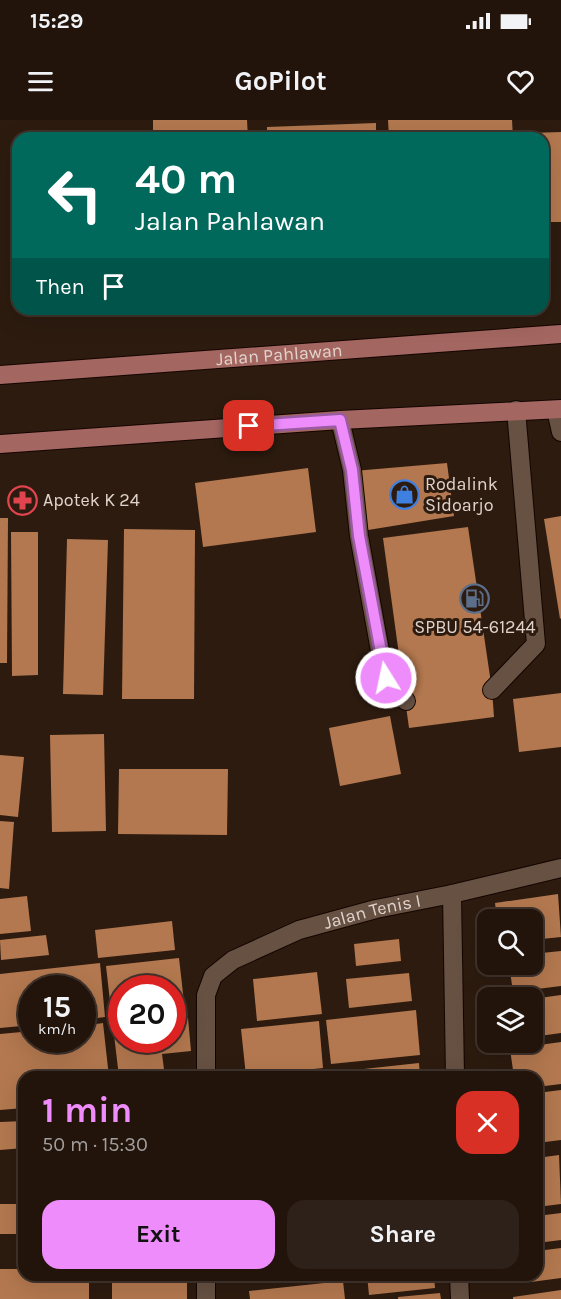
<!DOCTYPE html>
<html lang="en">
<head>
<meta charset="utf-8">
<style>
	body { margin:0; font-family:Karla,sans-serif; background:#2e2119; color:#f1f3f6; height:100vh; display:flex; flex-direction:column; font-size:22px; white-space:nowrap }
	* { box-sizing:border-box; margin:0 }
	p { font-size:20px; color:#a29e9d }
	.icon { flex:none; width:33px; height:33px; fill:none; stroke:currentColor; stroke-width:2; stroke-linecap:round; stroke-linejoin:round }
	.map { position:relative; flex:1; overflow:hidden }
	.panel { position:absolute; left:18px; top:951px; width:525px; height:210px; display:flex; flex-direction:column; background:#22140b; border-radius:18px; box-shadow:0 6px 24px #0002,0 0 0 2px #3f332c }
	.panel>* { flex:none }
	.hud { position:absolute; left:12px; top:12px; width:537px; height:183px; border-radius:18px; box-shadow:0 6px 24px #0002,0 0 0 2px #3f332c; background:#00695c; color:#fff; overflow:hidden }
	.buttons { position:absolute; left:477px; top:789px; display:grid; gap:12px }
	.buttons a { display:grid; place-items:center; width:66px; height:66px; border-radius:12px; background:#22140b; box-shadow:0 6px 24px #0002,0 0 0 2px #3f332c; font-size:30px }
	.speed { position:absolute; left:18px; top:855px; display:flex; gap:12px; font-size:30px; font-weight:700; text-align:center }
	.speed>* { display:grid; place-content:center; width:78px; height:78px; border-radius:50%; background:#22140b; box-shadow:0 6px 24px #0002,0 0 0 2px #3f332c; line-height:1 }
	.speed small { font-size:15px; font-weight:400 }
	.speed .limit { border:9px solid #d22; background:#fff; color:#111 }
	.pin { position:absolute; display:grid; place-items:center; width:51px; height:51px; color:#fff; margin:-26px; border-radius:12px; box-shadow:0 3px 9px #0006 }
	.me { position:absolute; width:66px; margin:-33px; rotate:350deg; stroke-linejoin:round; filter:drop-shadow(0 0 4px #0008) }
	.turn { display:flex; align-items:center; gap:21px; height:126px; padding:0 24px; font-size:27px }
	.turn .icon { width:78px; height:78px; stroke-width:2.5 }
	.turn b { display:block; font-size:42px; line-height:51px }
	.then { display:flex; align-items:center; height:57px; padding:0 24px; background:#0003; gap:12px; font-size:22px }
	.round { display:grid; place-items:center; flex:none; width:63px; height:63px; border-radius:18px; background:#2e2119 }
	.overview { display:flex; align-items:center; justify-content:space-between; height:102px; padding:0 24px }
	h1 { font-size:36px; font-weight:700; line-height:45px; color:#ed8cfa }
	.primary-button { display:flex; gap:12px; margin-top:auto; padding:12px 24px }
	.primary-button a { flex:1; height:69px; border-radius:18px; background:#ed8cfa; color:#111; font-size:24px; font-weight:700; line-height:69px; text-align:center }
	.primary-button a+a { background:#2e2119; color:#f1f3f6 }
	.status { display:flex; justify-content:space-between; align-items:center; height:42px; padding:0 30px; background:#22140b; direction:ltr }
	.status svg { height:16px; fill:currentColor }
	header { display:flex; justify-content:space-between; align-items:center; height:78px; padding:0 24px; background:#22140b; font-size:27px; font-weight:700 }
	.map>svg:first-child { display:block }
	.building { fill:#b3784f }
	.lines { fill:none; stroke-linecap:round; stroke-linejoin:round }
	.lane-casing { stroke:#140500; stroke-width:20 }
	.street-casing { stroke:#140500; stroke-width:20 }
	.primary-casing { stroke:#140500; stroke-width:20 }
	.lane { stroke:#665143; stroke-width:18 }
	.street { stroke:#665143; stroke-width:18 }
	.primary { stroke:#a46661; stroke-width:18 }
	.route-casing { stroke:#9a5ba2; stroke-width:15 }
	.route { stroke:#ed8cfa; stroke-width:10 }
	.labels { text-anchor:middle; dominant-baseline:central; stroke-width:6; stroke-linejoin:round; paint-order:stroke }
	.street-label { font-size:18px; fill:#e0d3cb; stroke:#2d1b0f }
	.poi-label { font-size:18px; fill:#e0d3cb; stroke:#2d1b0f; text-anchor:start }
</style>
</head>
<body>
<div class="status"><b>15:29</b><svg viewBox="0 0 49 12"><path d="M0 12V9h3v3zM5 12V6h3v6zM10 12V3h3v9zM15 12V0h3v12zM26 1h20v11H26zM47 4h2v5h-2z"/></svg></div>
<header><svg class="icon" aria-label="menu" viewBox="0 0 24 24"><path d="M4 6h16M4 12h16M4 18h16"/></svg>GoPilot<svg class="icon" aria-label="heart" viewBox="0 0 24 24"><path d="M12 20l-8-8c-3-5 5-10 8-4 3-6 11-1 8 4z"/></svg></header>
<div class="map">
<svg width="561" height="1179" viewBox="0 0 561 1179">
	<rect width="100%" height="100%" fill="#2d1b0f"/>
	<!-- building -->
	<g class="building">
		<polygon points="153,0 247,0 248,18 153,18"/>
		<polygon points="388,0 512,0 513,18 389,18"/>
		<polygon points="376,3 376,18 267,18 267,7"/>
		<polygon points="561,12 561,102 543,102 543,18 530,18 529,13"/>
		<polygon points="447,343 454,396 362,411 354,351"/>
		<polygon points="308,348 316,412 203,427 195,363"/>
		<polygon points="561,396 561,498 560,499 544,399"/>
		<polygon points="0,398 8,398 7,543 0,543"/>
		<polygon points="468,407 492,570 494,597 409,608 383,418"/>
		<polygon points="124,409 195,410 194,579 122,579"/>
		<polygon points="11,412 38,412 38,555 12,556"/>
		<polygon points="67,419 108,420 103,575 63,574"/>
		<polygon points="561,573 561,627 519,632 513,579"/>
		<polygon points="390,596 401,654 340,666 329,608"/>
		<polygon points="104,614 106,711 52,712 50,615"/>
		<polygon points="0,635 24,637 18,697 0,695"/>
		<polygon points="119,649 228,649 227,715 118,714"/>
		<polygon points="0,701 14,702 9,769 0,768"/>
		<polygon points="558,774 561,817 532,820 532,800 497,800 495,783"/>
		<polygon points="27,776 31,811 0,814 0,779"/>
		<polygon points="172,801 175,830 98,838 95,810"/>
		<polygon points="46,815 49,835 1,840 0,820"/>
		<polygon points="399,819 401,841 356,846 354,824"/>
		<polygon points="561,831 561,866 513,872 509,844 532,844 532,834"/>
		<polygon points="179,838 185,891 172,892 172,868 122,868 122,898 112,899 106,846"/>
		<polygon points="100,843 105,897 82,900 82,868 32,868 32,905 0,908 0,854"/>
		<polygon points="317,852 322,894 257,901 253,859"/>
		<polygon points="409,853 412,881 349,888 346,859"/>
		<polygon points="561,875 561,913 532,917 532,879"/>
		<polygon points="416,890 420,935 331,944 326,900"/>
		<polygon points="188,898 191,931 162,934 165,957 119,957 113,906 122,905 122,920 172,920 172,900"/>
		<polygon points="319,901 323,948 246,956 241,909"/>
		<polygon points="103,903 109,957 24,957 24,988 0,990 0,914 32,911 32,920 82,920 82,906"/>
		<polygon points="561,922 561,964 537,967 537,957 514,957 510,929"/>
		<polygon points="419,943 420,957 337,957 336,952"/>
		<polygon points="330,951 330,957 289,957 289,955"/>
		<polygon points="561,970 561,1020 537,1023 537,973"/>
		<polygon points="24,1001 24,1028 0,1030 0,1002"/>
		<polygon points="559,1035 561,1084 537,1087 537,1038"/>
		<rect x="0" y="1084" width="24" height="30"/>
		<polygon points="561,1093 561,1120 537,1123 537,1096"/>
		<polygon points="561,1128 561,1158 531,1162 530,1155 537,1155 537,1131"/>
		<polygon points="0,1149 24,1149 24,1155 89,1155 89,1179 0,1179"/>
		<polygon points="259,1155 302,1155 302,1157 260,1161"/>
		<polygon points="367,1155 434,1155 435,1168 369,1175"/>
		<polygon points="112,1161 187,1162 187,1179 112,1179"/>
		<polygon points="343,1161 345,1179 250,1179 249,1171"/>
		<polygon points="561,1170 561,1179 513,1179 513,1177"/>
		<polygon points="440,1173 441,1179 398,1179 398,1177"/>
	</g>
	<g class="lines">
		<defs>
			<g id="lane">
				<polyline points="556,290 561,312"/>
				<polyline points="340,300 352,350 359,416 385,558 406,581"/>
				<polyline points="492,570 536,524 516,290"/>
			</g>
			<g id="street">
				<polyline points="452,774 455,957"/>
				<path id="s1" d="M 206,957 L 206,875 L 213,856 L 233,840 L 299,810 L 376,789 L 452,774 L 561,748"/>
				<polyline points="459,1155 460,1179"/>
				<polyline points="206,1179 206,1155"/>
			</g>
			<g id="primary">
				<path id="s2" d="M 0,255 L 561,214"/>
				<polyline points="0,324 340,300 561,289"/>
			</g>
		</defs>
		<!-- lane casing -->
		<use href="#lane" class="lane-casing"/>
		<!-- street casing -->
		<use href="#street" class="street-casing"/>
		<!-- primary casing -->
		<use href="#primary" class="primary-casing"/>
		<!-- lane -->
		<use href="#lane" class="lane"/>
		<!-- street -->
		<use href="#street" class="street"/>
		<!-- primary -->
		<use href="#primary" class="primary"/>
	</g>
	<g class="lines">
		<defs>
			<polyline id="route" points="249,306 340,300 352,350 359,416 386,558"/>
		</defs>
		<!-- route casing -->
		<use href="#route" class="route-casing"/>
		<!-- route -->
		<use href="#route" class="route"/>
	</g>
	<!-- icons -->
	<defs>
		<symbol id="shop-ring" viewBox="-11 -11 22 22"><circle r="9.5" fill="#2d1b0f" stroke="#3f7fe0" stroke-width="1.5"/><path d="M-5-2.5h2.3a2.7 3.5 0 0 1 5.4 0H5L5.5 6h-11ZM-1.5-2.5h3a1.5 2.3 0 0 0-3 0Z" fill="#3f7fe0"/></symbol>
		<symbol id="pharmacy-ring" viewBox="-11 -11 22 22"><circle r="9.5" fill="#2d1b0f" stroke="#e0444e" stroke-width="1.5"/><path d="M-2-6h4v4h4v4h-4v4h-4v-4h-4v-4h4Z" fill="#e0444e"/></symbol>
		<symbol id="fuel-ring" viewBox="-11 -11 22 22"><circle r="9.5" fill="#2d1b0f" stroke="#5c6f8a" stroke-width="1.5"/><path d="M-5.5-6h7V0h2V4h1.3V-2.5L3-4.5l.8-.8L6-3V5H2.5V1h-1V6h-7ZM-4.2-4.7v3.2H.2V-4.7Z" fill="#5c6f8a"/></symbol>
	</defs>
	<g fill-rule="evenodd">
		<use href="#shop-ring" x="388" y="358" width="33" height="33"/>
		<use href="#pharmacy-ring" x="6" y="364" width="33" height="33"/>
		<use href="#fuel-ring" x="458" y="462" width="33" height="33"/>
	</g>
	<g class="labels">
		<!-- street labels -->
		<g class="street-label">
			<text stroke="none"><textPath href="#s2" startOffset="280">Jalan Pahlawan</textPath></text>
			<text stroke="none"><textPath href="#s1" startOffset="276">Jalan Tenis I</textPath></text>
		</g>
		<!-- poi labels -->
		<g class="poi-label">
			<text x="425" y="364">Rodalink<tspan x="425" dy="21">Sidoarjo</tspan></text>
			<text x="43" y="380">Apotek K 24</text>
			<text x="475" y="507" text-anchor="middle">SPBU 54-61244</text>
		</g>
	</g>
</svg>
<div class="buttons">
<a><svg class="icon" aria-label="search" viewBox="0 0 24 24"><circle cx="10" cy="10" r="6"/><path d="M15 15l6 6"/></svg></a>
<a><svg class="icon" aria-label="layers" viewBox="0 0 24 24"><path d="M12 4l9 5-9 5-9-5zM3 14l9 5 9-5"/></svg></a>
</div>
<div class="speed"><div>15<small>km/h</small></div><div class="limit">20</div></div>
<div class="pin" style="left:249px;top:306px;background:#d93025"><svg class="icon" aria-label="arrive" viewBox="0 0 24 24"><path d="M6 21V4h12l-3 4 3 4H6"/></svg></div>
<svg class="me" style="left:386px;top:558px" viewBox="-20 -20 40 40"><circle r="17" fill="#ed8cfa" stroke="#fff" stroke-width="3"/><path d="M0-11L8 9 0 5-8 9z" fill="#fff"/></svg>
<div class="hud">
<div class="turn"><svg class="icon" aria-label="left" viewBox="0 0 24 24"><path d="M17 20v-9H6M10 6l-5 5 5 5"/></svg><div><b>40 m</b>Jalan Pahlawan</div></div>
<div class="then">Then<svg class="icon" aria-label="arrive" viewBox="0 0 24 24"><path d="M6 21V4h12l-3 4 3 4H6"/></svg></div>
</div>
<section class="panel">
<div class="overview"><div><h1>1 min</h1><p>50 m · 15:30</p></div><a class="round" style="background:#d93025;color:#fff"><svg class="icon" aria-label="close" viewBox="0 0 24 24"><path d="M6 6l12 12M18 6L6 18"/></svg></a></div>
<div class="primary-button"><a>Exit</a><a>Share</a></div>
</section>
</div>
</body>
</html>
